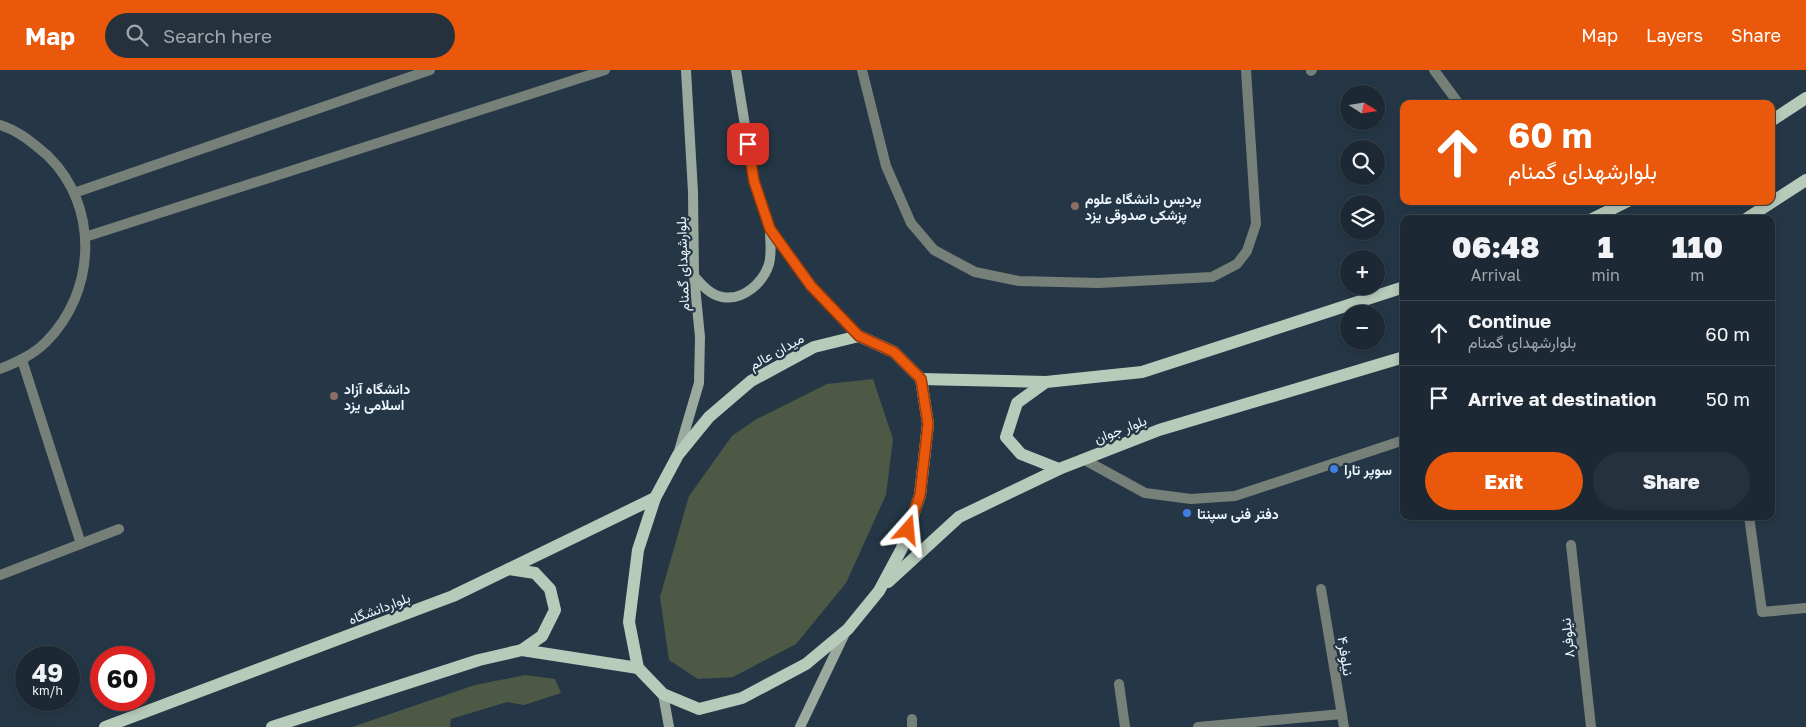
<!DOCTYPE html>
<html lang="en">
<head>
<meta charset="utf-8">
<style>
	body { margin:0; font-family:"Golos Text",Vazirmatn,sans-serif; background:#25313c; color:#f1f3f6; height:100vh; display:flex; flex-direction:column; font-size:19px; white-space:nowrap }
	* { box-sizing:border-box; margin:0 }
	p { font-size:16px; color:#a0a6ac }
	.icon { flex:none; width:28px; height:28px; fill:none; stroke:currentColor; stroke-width:2; stroke-linecap:round; stroke-linejoin:round }
	.map { position:relative; flex:1; overflow:hidden }
	.details { position:absolute; left:1400px; top:145px; width:375px; height:305px; display:flex; flex-direction:column; background:#1c2934; border-radius:10px; box-shadow:0 2px 8px #0003,0 0 0 1px #3a454f }
	.details>* { flex:none }
	.guide { position:absolute; left:1400px; top:30px; width:375px; height:105px; border-radius:10px; box-shadow:0 2px 8px #0003,0 0 0 1px #3a454f; background:#ea580c; color:#fff; overflow:hidden }
	.needle { width:32px; rotate:102deg }
	.controls { position:absolute; left:1340px; top:15px; display:grid; gap:10px }
	.controls a { display:grid; place-items:center; width:45px; height:45px; border-radius:50%; background:#1c2934; box-shadow:0 2px 8px #0003,0 0 0 1px #3a454f; font-size:25px }
	.speed { position:absolute; left:15px; top:576px; display:flex; gap:10px; font-size:25px; font-weight:700; text-align:center }
	.speed>* { display:grid; place-content:center; width:65px; height:65px; border-radius:50%; background:#1c2934; box-shadow:0 2px 8px #0003,0 0 0 1px #3a454f; line-height:1 }
	.speed small { font-size:12px; font-weight:400 }
	.speed .limit { border:8px solid #d22; background:#fff; color:#111 }
	.pin { position:absolute; display:grid; place-items:center; width:42px; height:42px; color:#fff; margin:-21px; border-radius:10px; box-shadow:0 2px 8px #0006 }
	.me { position:absolute; width:55px; margin:-28px; rotate:18deg; stroke-linejoin:round; filter:drop-shadow(0 0 4px #0008) }
	.turn { display:flex; align-items:center; gap:18px; height:105px; padding:0 25px; font-size:22px }
	.turn .icon { width:65px; height:65px; stroke-width:2.5 }
	.turn b { display:block; font-size:35px; line-height:42px }
	.eta { display:flex; justify-content:space-evenly; align-items:center; height:85px; text-align:center }
	.eta b { font-size:30px; font-weight:800; line-height:35px }
	.action { display:flex; gap:10px; margin-top:auto; padding:10px 25px }
	.action a { flex:1; height:58px; border-radius:30px; background:#ea580c; color:#fff; font-size:20px; font-weight:800; line-height:58px; text-align:center }
	.action a+a { background:#25313c; color:#f1f3f6 }
	ul { padding:0; list-style:none }
	li { display:flex; align-items:center; gap:15px; height:65px; padding:0 25px; border-top:1px solid #3a454f }
	li div { flex:1 }
	li b { display:block; font-size:19px }
	li em { font-style:normal }
	header { display:flex; align-items:center; gap:30px; box-sizing:border-box; height:70px; padding:0 25px; background:#ea580c; color:#fff }
	header strong { font-size:24px }
	nav { display:flex; gap:28px; margin-inline-start:auto; font-size:18px }
	.search { width:350px; height:45px; background:#25313c; display:flex; align-items:center; gap:12px; box-sizing:border-box; padding:0 18px; border-radius:28px; color:#a0a6ac; font-size:19px }
	.map>svg:first-child { display:block }
	.green { fill:#4d5945 }
	.lines { fill:none; stroke-linecap:round; stroke-linejoin:round }
	.service { stroke:#768078; stroke-width:10 }
	.minor { stroke:#768078; stroke-width:10 }
	.secondary { stroke:#9baa9e; stroke-width:10 }
	.primary { stroke:#b7cbbb; stroke-width:12 }
	.route-casing { stroke:#983908; stroke-width:12 }
	.route { stroke:#ea580c; stroke-width:9 }
	.education-dot { fill:#8d6e63; stroke:#253746; stroke-width:2 }
	.shop-dot { fill:#3f7fe0; stroke:#253746; stroke-width:2 }
	.labels { text-anchor:middle; dominant-baseline:central; stroke-width:4.5; stroke-linejoin:round; paint-order:stroke }
	.poi-label { font-size:14px; font-weight:bold; fill:#edf6fe; stroke:#253746; text-anchor:start }
	.street-label { font-size:14px; fill:#edf6fe; stroke:#253746 }
</style>
</head>
<body>
<header>
<strong>Map</strong>
<div class="search"><svg class="icon" aria-label="search" viewBox="0 0 24 24"><circle cx="10" cy="10" r="6"/><path d="M15 15l6 6"/></svg>Search here</div>
<nav><a>Map</a><a>Layers</a><a>Share</a></nav>
</header>
<div class="map">
<svg width="1806" height="657" viewBox="0 0 1806 657">
	<rect width="100%" height="100%" fill="#253746"/>
	<!-- green -->
	<g class="green">
		<polygon points="873,309 893,369 886,425 846,513 796,574 733,607 698,609 669,590 660,527 689,426 732,366 755,350 827,314"/>
		<polygon points="525,605 555,609 561,623 524,635 507,632 451,649 450,657 352,657 475,615"/>
	</g>
	<g class="lines">
		<!-- service -->
		<g class="service">
			<polyline points="862,0 886,96 911,153 934,180 975,202 1019,211 1099,213 1212,207 1237,194 1247,181 1256,154 1246,0"/>
			<path d="M 0,55 C 18,60 34,74 48,86 C 100,137 96,222 46,272 C 33,285 17,292 0,299"/>
			<polyline points="74,123 430,0"/>
			<polyline points="85,167 605,0"/>
			<polyline points="22,290 81,474"/>
			<polyline points="1083,389 1145,423 1191,429 1235,426 1404,370"/>
			<polyline points="0,505 119,459"/>
		</g>
		<!-- minor -->
		<g class="minor">
			<polyline points="1434,0 1459,34"/>
			<polyline points="1311,1 1312,0"/>
			<polyline points="1749,446 1762,542 1806,538"/>
			<polyline points="1571,475 1591,657"/>
			<polyline points="1321,519 1344,657"/>
			<polyline points="1119,614 1125,657"/>
			<polyline points="912,657 912,649"/>
			<polyline points="1198,657 1342,644"/>
		</g>
		<!-- secondary -->
		<g class="secondary">
			<polyline points="736,0 754,111 770,159 811,215 859,266"/>
			<path d="M 694,206 C 702,215 710,225 722,227 C 743,231 763,213 769,194 C 772,184 770,170 770,159"/>
			<polyline points="679,381 699,313 700,267 694,206 693,122 686,0"/>
			<polyline points="663,624 669,657"/>
			<polyline points="800,657 846,561"/>
		</g>
		<!-- primary -->
		<g class="primary">
			<polyline points="1771,51 1806,28"/>
			<polyline points="1592,149 1628,131"/>
			<polyline points="1746,149 1806,110"/>
			<polygon points="859,266 894,282 921,309 928,354 920,425 902,478 879,521 848,559 806,594 742,628 699,639 663,624 638,598 629,552 638,480 655,428 678,385 709,347 751,311 814,277"/>
			<polyline points="921,309 1046,312 1142,302 1404,217"/>
			<polyline points="1046,312 1017,333 1006,367 1021,384 1059,399"/>
			<polyline points="509,499 535,503 550,519 555,540 542,566 522,580"/>
			<polyline points="888,512 959,447 1059,399 1159,360 1404,287"/>
			<polyline points="105,657 453,526 655,428"/>
			<polyline points="272,657 479,590 522,580 638,598"/>
		</g>
	</g>
	<g class="lines">
		<defs>
			<polyline id="route" points="748,74 754,111 770,159 811,216 859,266 894,282 921,309 928,354 920,425 908,460"/>
		</defs>
		<!-- route casing -->
		<use href="#route" class="route-casing"/>
		<!-- route -->
		<use href="#route" class="route"/>
	</g>
	<!-- markers -->
	<g class="education-dot">
		<circle cx="1075" cy="136" r="5"/>
		<circle cx="334" cy="326" r="5"/>
	</g>
	<g class="shop-dot">
		<circle cx="1334" cy="399" r="5"/>
		<circle cx="1187" cy="443" r="5"/>
	</g>
	<g class="labels">
		<!-- poi labels -->
		<g class="poi-label">
			<text x="1085" y="128">پردیس دانشگاه علوم<tspan x="1085" dy="16">پزشکی صدوقی یزد</tspan></text>
			<text x="344" y="318">دانشگاه آزاد<tspan x="344" dy="16">اسلامی یزد</tspan></text>
			<text x="1344" y="399">سوپر تارا</text>
			<text x="1197" y="443">دفتر فنی سپنتا</text>
		</g>
		<!-- street labels -->
		<g class="street-label">
			<text transform="translate(682 194) rotate(-92)">بلوارشهدای گمنام</text>
			<text transform="translate(776 281) rotate(-29)">میدان عالم</text>
			<text transform="translate(1120 359) rotate(-21)">بلوار جوان</text>
			<text transform="translate(379 538) rotate(-21)">بلواردانشگاه</text>
			<text transform="translate(1567 568) rotate(-96)">نیلوفر۸</text>
			<text transform="translate(1346 586) rotate(81)">نیلوفر۴</text>
		</g>
	</g>
</svg>
<div class="controls">
<a><svg class="needle" viewBox="-14 -14 28 28"><path d="M0-13l5 13h-10z" fill="#e53935"/><path d="M0 13l5-13h-10z" fill="#a0a6ac"/></svg></a>
<a><svg class="icon" aria-label="search" viewBox="0 0 24 24"><circle cx="10" cy="10" r="6"/><path d="M15 15l6 6"/></svg></a>
<a><svg class="icon" aria-label="layers" viewBox="0 0 24 24"><path d="M12 4l9 5-9 5-9-5zM3 14l9 5 9-5"/></svg></a>
<a>+</a>
<a>−</a>
</div>
<div class="speed"><div>49<small>km/h</small></div><div class="limit">60</div></div>
<div class="pin" style="left:748px;top:74px;background:#d93025"><svg class="icon" aria-label="arrive" viewBox="0 0 24 24"><path d="M6 21V4h12l-3 4 3 4H6"/></svg></div>
<svg class="me" style="left:908px;top:460px" viewBox="-20 -20 40 40"><path d="M0-17L14 15 0 8-14 15z" fill="#ea580c" stroke="#fff" stroke-width="4"/></svg>
<div class="guide">
<div class="turn"><svg class="icon" aria-label="ahead" viewBox="0 0 24 24"><path d="M12 20V5M6 11l6-6 6 6"/></svg><div><b>60 m</b>بلوارشهدای گمنام</div></div>
</div>
<section class="details">
<div class="eta">
<div><b>06:48</b><p>Arrival</p></div>
<div><b>1</b><p>min</p></div>
<div><b>110</b><p>m</p></div>
</div>
<ul>
<li><svg class="icon" aria-label="ahead" viewBox="0 0 24 24"><path d="M12 20V5M6 11l6-6 6 6"/></svg><div><b>Continue</b><p>بلوارشهدای گمنام</p></div><em>60 m</em></li>
<li><svg class="icon" aria-label="arrive" viewBox="0 0 24 24"><path d="M6 21V4h12l-3 4 3 4H6"/></svg><div><b>Arrive at destination</b></div><em>50 m</em></li>
</ul>
<div class="action"><a>Exit</a><a>Share</a></div>
</section>
</div>
</body>
</html>
